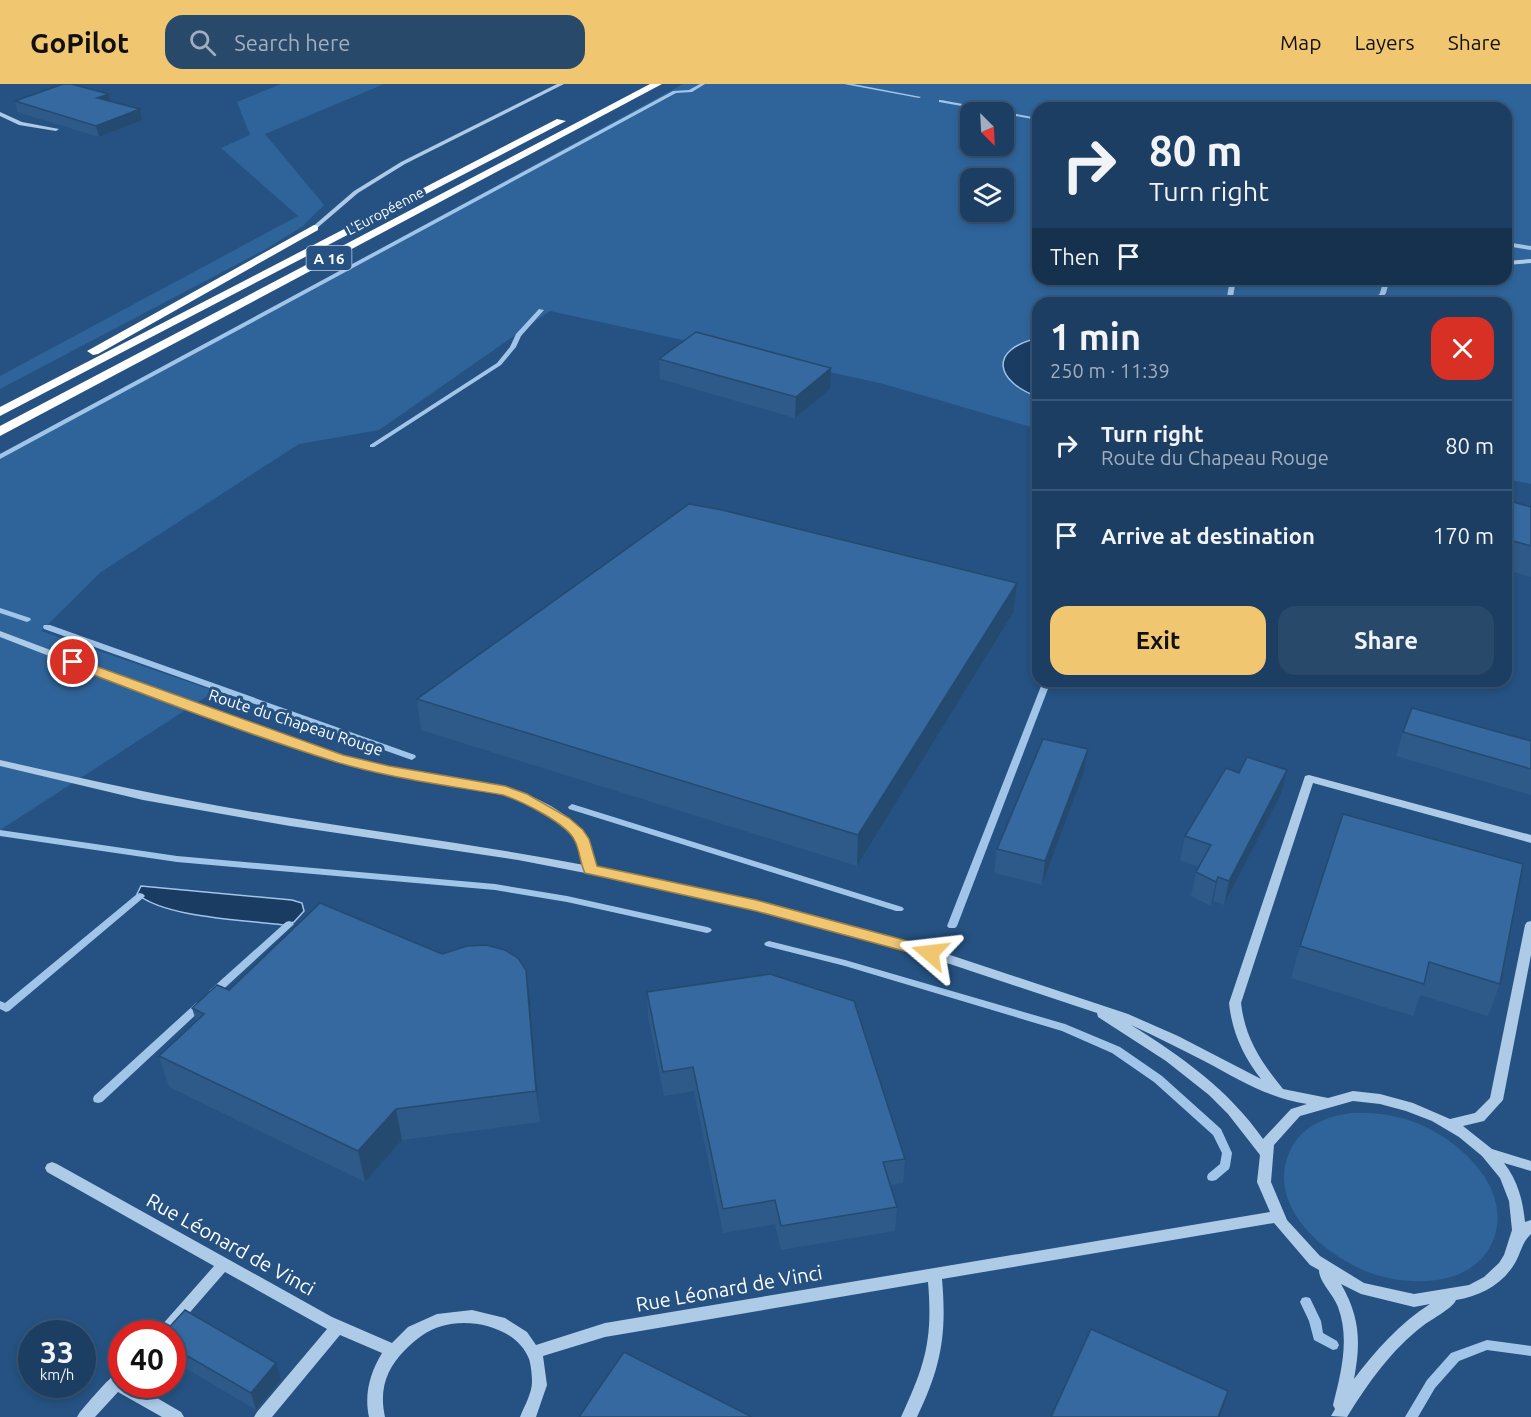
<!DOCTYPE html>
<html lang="en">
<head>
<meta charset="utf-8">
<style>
	body { margin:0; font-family:Ubuntu,sans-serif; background:#29496b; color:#f1f3f6; height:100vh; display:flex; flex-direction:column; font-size:22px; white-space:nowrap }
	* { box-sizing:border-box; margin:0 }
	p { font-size:20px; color:#a0aebe }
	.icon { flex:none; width:33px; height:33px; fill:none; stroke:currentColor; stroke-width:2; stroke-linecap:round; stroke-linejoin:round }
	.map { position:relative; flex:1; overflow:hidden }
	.details { position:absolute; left:1032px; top:213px; width:480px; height:390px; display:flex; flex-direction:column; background:#1c3e62; border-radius:18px; box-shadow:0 3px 9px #0003,0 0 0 2px #3a5777 }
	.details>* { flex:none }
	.top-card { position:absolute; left:1032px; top:18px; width:480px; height:183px; border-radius:18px; box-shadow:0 3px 9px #0003,0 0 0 2px #3a5777; background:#1c3e62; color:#f1f3f6; overflow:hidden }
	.needle { width:39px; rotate:156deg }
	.tools { position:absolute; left:960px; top:18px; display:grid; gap:12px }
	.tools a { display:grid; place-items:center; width:54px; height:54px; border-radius:12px; background:#1c3e62; box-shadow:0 3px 9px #0003,0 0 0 2px #3a5777; font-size:30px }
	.speed { position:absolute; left:18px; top:1236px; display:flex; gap:12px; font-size:30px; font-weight:700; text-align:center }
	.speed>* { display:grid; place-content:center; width:78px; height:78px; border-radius:50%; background:#1c3e62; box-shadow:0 3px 9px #0003,0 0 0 2px #3a5777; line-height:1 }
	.speed small { font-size:15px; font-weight:400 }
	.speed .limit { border:9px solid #d22; background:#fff; color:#111 }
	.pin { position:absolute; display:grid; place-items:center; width:51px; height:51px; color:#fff; margin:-26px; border:3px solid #fff; border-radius:50%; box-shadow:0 2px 6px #0007 }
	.me { position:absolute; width:66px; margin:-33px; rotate:287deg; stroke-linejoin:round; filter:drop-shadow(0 0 4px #0008) }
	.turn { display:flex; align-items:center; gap:21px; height:126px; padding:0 18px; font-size:27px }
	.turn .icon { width:78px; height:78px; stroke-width:2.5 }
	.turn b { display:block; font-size:42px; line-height:51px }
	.then { display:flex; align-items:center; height:57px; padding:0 18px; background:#0003; gap:12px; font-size:22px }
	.round { display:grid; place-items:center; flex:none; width:63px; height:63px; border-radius:18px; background:#29496b }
	.summary { display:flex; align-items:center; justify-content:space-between; height:102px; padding:0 18px }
	h1 { font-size:36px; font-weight:700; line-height:45px }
	.button { display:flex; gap:12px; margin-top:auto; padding:12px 18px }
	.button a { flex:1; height:69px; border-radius:18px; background:#f1c671; color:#111; font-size:24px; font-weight:700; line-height:69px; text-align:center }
	.button a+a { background:#29496b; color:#f1f3f6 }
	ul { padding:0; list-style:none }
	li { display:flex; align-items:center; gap:18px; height:90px; padding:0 18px; border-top:2px solid #3a5777 }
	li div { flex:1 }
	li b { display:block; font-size:22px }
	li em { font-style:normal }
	header { display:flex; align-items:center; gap:36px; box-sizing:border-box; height:84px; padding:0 30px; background:#f1c671; color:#111 }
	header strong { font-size:28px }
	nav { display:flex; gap:33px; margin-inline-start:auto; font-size:21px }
	.search { width:420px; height:54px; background:#29496b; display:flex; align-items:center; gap:15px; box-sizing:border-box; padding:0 21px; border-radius:18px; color:#a0aebe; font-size:22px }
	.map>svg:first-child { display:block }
	.green { fill:#2f649a; fill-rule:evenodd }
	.water { fill:#1a3c63; stroke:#a1c5e8; stroke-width:1.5 }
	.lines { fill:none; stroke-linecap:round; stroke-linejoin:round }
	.stream { fill:#a1c5e8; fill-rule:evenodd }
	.minor { fill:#adcae7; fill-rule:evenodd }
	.highway { fill:#fff; fill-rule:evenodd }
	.wall { fill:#2e5a89 }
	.shaded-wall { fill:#254a6f }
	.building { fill:#35699f; stroke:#254a6f; stroke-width:1.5 }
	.route { fill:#f1c671; stroke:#9d8149; stroke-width:1.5 }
	.labels { text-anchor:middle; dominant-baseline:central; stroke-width:6; stroke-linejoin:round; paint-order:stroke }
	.far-street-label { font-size:14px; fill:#fff; stroke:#255282 }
	.shield { fill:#255282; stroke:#becbda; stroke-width:1.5 }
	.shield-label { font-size:15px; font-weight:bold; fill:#fff }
	.street-label { font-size:16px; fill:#fff; stroke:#255282 }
	.near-street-label { font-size:20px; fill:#fff; stroke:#255282 }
</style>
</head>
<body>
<header>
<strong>GoPilot</strong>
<div class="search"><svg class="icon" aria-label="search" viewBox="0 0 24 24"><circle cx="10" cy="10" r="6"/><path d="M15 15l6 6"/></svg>Search here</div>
<nav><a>Map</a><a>Layers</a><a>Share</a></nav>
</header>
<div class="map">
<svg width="1531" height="1333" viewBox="0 0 1531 1333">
	<rect width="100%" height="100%" fill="#255282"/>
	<!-- green -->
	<g class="green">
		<polygon points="281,0 384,0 265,50 324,121 303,142 266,165 0,305 0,292 298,132 221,64 250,51 237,18"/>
		<path d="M 683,0 L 1531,0 L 1531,400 L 1506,395 L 1506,219 L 1038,219 L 1038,345 L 884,300 L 550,227 L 379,346 L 299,360 L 101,488 L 41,547 L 215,607 L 0,746 L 0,372 ZM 1038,24 L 1506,24 L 1506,195 L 1038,195 ZM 970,28 L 1004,28 L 1004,62 L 970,62 ZM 970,94 L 1004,94 L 1004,128 L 970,128 Z"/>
		<path d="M 1352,1029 C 1375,1028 1397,1031 1419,1040 C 1460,1057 1512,1104 1494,1154 C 1487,1175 1468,1189 1447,1194 C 1425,1199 1402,1198 1380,1192 C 1331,1178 1260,1122 1292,1063 C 1304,1041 1328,1032 1352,1029 Z"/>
	</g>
	<!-- water -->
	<g class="water">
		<path d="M 1038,254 L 1038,313 C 995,297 988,266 1038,254 Z"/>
		<path d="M 141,802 L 292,816 L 302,819 L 304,827 L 294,838 L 283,841 C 245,836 166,834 137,810 Z"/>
	</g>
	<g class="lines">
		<!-- stream -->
		<g class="stream">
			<polygon points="700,0 705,0 692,8 676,9 0,375 0,370 673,7 689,6"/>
			<polygon points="844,0 853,0 921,13 919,14"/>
			<polygon points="941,16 1038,34 1038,36 1004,30 1004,28 996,28 939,18 939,16"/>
			<polygon points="1036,58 1038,58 1038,67 1033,64"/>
			<polygon points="1506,158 1531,162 1531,166 1506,162"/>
			<polygon points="1230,195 1236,195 1232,219 1226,219"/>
			<polygon points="1384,195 1390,195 1386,209 1379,219 1373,219 1380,209"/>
			<polygon points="539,225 544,226 521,252 516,263 501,281 374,363 370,363 370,361 497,279 510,263 516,250"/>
			<polygon points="0,524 30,534 31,536 27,538 0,529"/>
			<polygon points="44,541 50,541 415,671 416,673 412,676 409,675 44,545 43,543"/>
			<polygon points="1043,597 1051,597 957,842 955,844 949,844 947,842"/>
			<polygon points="572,720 902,823 904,825 902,827 896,827 569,725 568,723"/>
			<polygon points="0,746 177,772 495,800 567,812 707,843 710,844 712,846 710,848 707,849 567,818 495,806 177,778 0,752"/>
			<polygon points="140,809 143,810 145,812 143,814 9,927 6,928 0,925 0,917 5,919 137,810"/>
			<polygon points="289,837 292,838 294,840 292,842 216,912 213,913 210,912 208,909 210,906 286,838"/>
			<polygon points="769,857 845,876 1065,940 1120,963 1162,992 1221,1045 1232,1069 1230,1082 1229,1085 1216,1096 1212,1097 1208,1096 1207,1093 1208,1090 1220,1080 1222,1069 1213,1051 1154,998 1112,969 1062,947 845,882 766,862 764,860 766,858"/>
			<polygon points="199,918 202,919 204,922 202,925 102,1018 98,1019 94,1018 93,1015 94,1012 196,919"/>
			<polygon points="1306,1213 1310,1214 1321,1237 1323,1249 1337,1257 1339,1261 1337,1265 1333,1266 1314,1256 1309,1237 1300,1218 1302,1214"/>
			<polygon points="1487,1256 1531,1262 1531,1272 1487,1266 1459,1277 1435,1304 1418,1333 1405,1333 1427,1296 1451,1269"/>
		</g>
		<!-- minor -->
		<g class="minor">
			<polygon points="557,0 564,0 405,80 358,109 316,145 311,144 354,107 401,78"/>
			<polygon points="0,28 22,38 59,45 56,47 19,41 0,32"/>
			<polygon points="1531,175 1531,179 1506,181 1506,177"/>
			<path d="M 0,547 L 215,628 L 343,672 L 380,681 L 505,704 C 533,711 569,727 585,752 C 591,761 593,773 596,783 L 756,818 L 917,860 L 1128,930 L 1178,952 L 1261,995 C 1243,972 1232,948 1229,919 L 1305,692 L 1309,691 L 1531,751 L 1531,759 L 1313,699 L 1241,919 C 1245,954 1261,978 1283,1005 L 1328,1014 L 1353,1007 L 1380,1010 L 1413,1019 L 1450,1035 L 1475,1029 L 1490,1014 L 1525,841 L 1527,838 L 1531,837 L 1531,871 L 1503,1016 L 1484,1037 L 1463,1042 L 1492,1065 L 1531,1077 L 1531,1087 L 1504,1079 C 1518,1097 1523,1117 1525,1138 L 1531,1136 L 1531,1150 C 1522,1158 1521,1169 1515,1179 C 1502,1201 1480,1212 1456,1216 C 1453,1224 1432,1235 1424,1241 C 1392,1265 1368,1299 1347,1333 L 1331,1332 L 1335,1325 L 1333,1321 C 1341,1289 1350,1255 1338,1223 C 1334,1211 1319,1198 1319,1186 L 1310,1181 L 1274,1139 L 942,1195 C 947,1251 941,1283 917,1333 L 901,1333 C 925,1281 933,1256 928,1198 L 605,1253 L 543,1272 L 547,1301 L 536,1333 L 520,1333 C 524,1323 532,1309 532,1298 C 532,1292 531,1281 529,1275 C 517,1244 472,1233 442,1242 C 427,1246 416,1255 405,1266 C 386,1285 379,1306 385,1333 L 369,1333 C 364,1310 370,1289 382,1269 L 340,1251 L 272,1333 L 254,1333 L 257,1328 L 327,1245 L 225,1188 L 171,1250 L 154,1250 L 214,1182 L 47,1088 L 45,1084 L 47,1080 L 52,1078 L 57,1080 L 332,1233 L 392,1259 L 408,1243 L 437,1230 L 472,1226 L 505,1234 L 527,1248 L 536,1261 L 605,1239 L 1270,1128 L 1257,1098 L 1260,1071 L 1228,1030 L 1209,1011 L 1166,977 L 1098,933 L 1097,929 L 911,867 L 756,826 L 632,798 L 518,776 L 290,742 L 143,716 L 0,682 L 0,676 C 97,698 193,719 291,734 C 389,750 487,762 584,781 L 577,758 L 571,749 L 543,728 L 510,713 L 484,706 L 380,688 L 335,676 L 207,633 L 0,553 ZM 1131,941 C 1157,953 1181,965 1206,978 C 1238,995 1270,1015 1307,1020 L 1291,1025 L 1263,1055 C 1229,1006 1181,972 1131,941 ZM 1353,1017 L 1380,1020 L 1406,1027 L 1432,1037 L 1459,1053 L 1482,1072 L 1500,1094 L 1509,1117 L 1512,1146 L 1504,1171 L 1499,1179 L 1484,1193 L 1469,1201 L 1414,1210 L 1364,1199 L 1320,1172 L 1287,1136 L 1271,1098 L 1274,1061 L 1300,1032 ZM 1341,1200 L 1361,1210 L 1414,1223 L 1430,1220 C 1400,1239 1375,1267 1354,1295 C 1361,1258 1360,1233 1341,1200 Z"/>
			<path d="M 122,1286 L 122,1300 L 133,1300 L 181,1328 L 184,1333 L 162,1333 L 118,1308 L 95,1333 L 77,1333 L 80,1328 C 89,1318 110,1291 122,1286 Z"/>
		</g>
		<!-- highway -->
		<g class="highway">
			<polygon points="650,0 662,0 0,352 0,342"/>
			<polygon points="557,35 566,37 0,332 0,323"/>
			<polygon points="314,141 318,142 318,146 98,270 93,271 87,267"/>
		</g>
	</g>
	<!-- wall -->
	<g class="wall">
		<polygon points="109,10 110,17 142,36 99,53 17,28 15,17"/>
		<polygon points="659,275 830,305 795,334 660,295"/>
		<polygon points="1506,416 1531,423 1531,493 1506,486"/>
		<polygon points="1013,529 857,782 421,646 417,615"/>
		<polygon points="1403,648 1531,657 1531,711 1396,672"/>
		<polygon points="1088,665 1084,688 1042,801 994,789 997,765"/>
		<polygon points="1281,710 1224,821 1213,817 1211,822 1191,812 1196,788 1199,783 1180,776 1185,752"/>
		<polygon points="1343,730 1500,900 1488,932 1420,911 1413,932 1291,894 1300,862"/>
		<polygon points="442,870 530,917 540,1038 402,1056 365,1098 169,1003 159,972 196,937 192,924 229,906"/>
		<polygon points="647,908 905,1075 903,1099 890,1101 897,1123 895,1147 781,1166 775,1140 723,1149 694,1007 664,1012 648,932"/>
		<polygon points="172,1250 276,1279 281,1296 256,1326 172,1276"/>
	</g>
	<!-- shaded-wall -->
	<g class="shaded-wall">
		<polygon points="109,10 111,20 97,14"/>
		<polygon points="140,25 142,36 99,53 96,42"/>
		<polygon points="831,284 830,305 795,334 796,313"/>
		<polygon points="1017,499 1013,529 857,782 858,751"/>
		<polygon points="1088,665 1084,688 1042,801 1045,777"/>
		<polygon points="1287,686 1281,710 1224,821 1229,797"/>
		<polygon points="1218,793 1213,817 1211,822 1216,798"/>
		<polygon points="526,886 530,917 540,1038 536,1007"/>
		<polygon points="396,1025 402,1056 365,1098 358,1067"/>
		<polygon points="276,1279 281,1296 256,1326 251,1309"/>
		<polygon points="1228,1307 1220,1333 1218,1333"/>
	</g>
	<!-- building -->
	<g class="building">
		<polygon points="63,0 71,0 109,10 97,14 140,25 96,42 15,17"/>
		<polygon points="696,248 831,284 796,313 659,275"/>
		<polygon points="1506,416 1531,423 1531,462 1506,455"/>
		<polygon points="689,420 722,426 1017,499 858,751 417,615"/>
		<polygon points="1412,624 1531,657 1531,685 1403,648"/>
		<polygon points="1043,655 1088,665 1045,777 997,765"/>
		<polygon points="1247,673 1287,686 1229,797 1218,793 1216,798 1196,788 1211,761 1185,752 1226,684 1239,689"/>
		<polygon points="1343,730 1523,780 1500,900 1429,878 1424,900 1300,862"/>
		<polygon points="320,819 442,870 467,862 486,861 505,866 518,874 526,886 536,1007 396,1025 358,1067 159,972 204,930 192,924 217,901 229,906"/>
		<polygon points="770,890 854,917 905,1075 883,1078 897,1123 781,1142 775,1116 723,1125 693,983 663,988 647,908"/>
		<polygon points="185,1226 276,1279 251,1309 172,1263 172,1250 163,1250"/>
		<polygon points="1091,1245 1228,1307 1218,1333 1051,1333"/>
		<polygon points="624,1268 752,1333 579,1333"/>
	</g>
	<!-- route -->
	<path class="route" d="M 73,574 L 343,671 L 389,682 L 505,702 L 527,710 L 569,734 L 583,746 L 589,755 L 597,782 L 756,816 L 930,863 L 936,865 L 938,869 L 936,873 L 930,874 L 756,827 L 585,789 C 580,779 580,767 575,757 C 567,739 521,717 503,711 C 446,701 388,694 333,677 C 244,649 156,615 68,581 L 66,578 L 68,575 Z"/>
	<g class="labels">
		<!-- far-street labels -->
		<g class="far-street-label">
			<text transform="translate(385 127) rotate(-28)">L'Européenne</text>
		</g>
		<!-- shield labels -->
		<rect class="shield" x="306.5" y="162" width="45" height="24" rx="4.5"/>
		<g class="shield-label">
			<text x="329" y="174">A 16</text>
		</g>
		<!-- street labels -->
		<g class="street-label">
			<text transform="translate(296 638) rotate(18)">Route du Chapeau Rouge</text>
		</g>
		<!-- near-street labels -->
		<g class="near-street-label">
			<text transform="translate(231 1160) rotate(29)">Rue Léonard de Vinci</text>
			<text transform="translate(729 1204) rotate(-10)">Rue Léonard de Vinci</text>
		</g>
	</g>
</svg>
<div class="tools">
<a><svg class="needle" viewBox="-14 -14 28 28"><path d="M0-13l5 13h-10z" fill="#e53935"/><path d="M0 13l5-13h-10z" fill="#a0aebe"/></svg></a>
<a><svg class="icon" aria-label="layers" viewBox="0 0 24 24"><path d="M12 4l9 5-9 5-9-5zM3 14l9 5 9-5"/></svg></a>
</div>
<div class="speed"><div>33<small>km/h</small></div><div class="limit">40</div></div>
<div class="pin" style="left:73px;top:578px;background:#d93025"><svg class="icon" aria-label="arrive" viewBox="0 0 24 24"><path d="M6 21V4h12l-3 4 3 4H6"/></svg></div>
<svg class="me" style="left:930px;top:869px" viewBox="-20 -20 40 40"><path d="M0-17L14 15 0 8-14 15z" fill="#f1c671" stroke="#fff" stroke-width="4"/></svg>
<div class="top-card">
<div class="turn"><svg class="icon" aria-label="right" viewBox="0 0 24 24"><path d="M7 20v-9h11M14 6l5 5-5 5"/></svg><div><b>80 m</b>Turn right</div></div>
<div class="then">Then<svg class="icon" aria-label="arrive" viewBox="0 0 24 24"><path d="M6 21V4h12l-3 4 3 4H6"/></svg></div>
</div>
<section class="details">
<div class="summary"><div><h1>1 min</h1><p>250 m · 11:39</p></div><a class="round" style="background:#d93025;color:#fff"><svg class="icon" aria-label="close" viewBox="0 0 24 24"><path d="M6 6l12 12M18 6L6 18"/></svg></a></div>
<ul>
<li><svg class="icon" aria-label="right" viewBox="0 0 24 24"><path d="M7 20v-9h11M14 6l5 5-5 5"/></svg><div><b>Turn right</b><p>Route du Chapeau Rouge</p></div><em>80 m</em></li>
<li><svg class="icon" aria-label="arrive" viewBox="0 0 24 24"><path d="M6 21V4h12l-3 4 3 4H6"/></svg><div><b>Arrive at destination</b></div><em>170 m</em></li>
</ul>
<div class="button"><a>Exit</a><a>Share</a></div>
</section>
</div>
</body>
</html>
